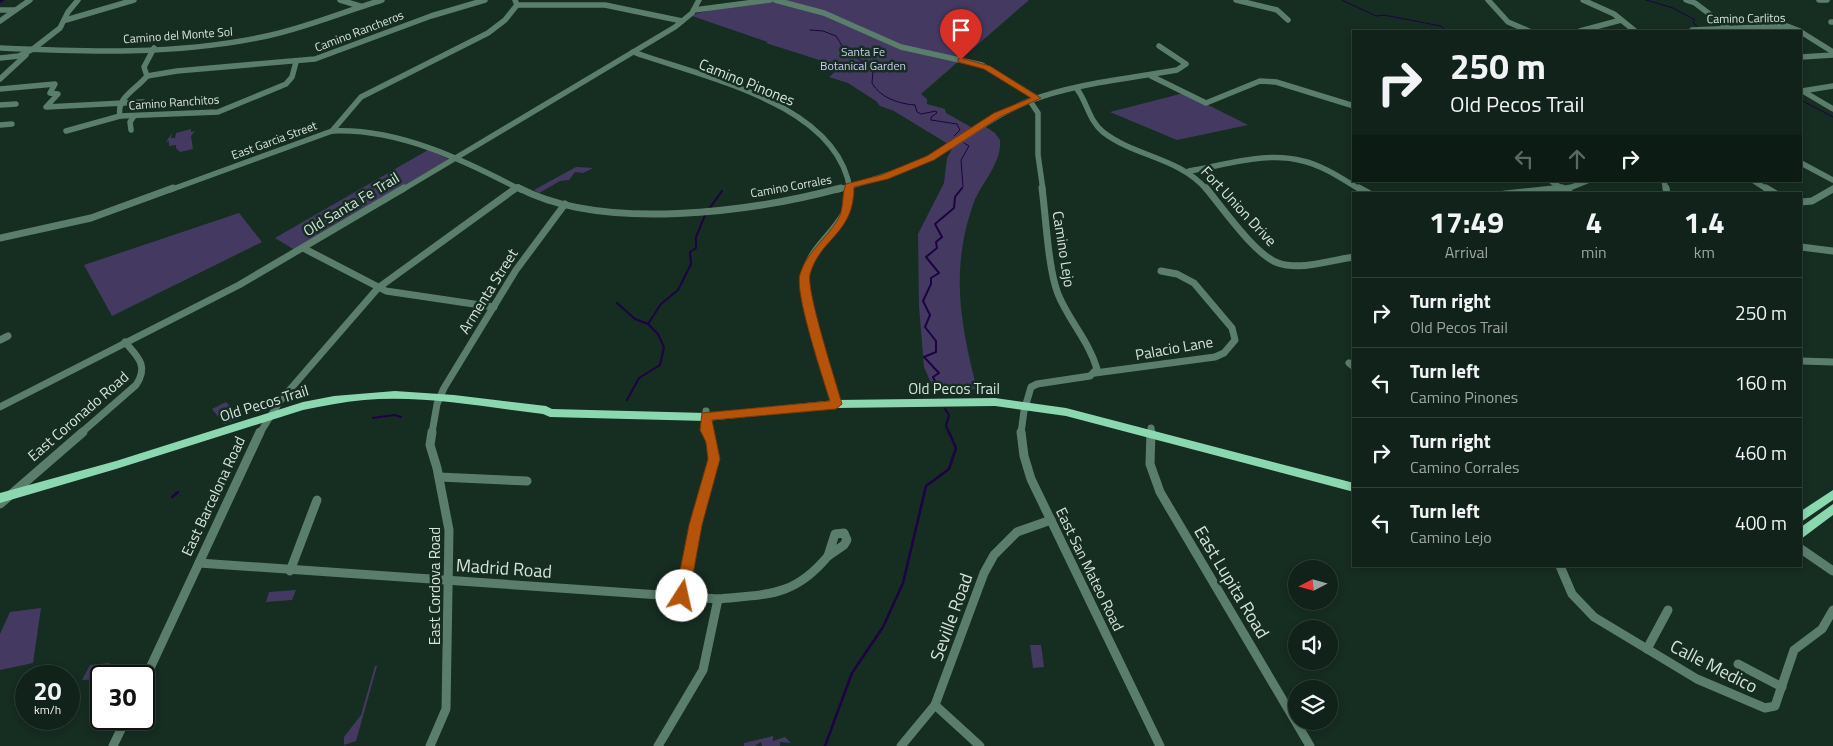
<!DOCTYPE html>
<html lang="en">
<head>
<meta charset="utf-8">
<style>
	body { margin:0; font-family:"Titillium Web",sans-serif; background:#192a23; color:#f1f3f6; height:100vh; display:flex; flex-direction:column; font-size:19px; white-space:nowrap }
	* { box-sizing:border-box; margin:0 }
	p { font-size:16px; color:#9ca4a2 }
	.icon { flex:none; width:28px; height:28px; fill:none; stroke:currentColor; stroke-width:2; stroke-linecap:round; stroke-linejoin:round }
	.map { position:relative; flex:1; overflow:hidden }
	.drawer { position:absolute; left:1352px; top:192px; width:450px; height:375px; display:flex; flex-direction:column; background:#10221a; border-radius:0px; box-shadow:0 2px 8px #0003,0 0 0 1px #303f39 }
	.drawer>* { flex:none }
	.top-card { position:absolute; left:1352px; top:30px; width:450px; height:152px; border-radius:0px; box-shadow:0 2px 8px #0003,0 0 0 1px #303f39; background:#10221a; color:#f1f3f6; overflow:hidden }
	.needle { width:32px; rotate:264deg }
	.buttons { position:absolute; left:1288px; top:560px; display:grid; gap:10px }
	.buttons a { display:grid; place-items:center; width:50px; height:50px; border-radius:50%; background:#10221a; box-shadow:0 2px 8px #0003,0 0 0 1px #303f39; font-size:25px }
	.speed { position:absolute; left:15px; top:665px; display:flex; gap:10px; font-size:25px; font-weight:700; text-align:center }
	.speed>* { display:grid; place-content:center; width:65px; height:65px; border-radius:50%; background:#10221a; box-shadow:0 2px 8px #0003,0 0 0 1px #303f39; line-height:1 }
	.speed small { font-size:12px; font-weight:400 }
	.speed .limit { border:2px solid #111; border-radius:8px; background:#fff; color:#111 }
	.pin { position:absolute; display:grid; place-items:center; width:42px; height:42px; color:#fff; margin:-51px -21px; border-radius:50% 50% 50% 0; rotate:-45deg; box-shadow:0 0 5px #0007 }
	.pin .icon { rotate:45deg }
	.me { position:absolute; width:55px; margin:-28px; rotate:10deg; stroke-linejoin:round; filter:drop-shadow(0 0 4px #0008) }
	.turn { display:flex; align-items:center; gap:18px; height:105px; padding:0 15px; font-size:22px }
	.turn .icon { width:65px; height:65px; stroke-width:2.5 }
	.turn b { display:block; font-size:35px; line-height:42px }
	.lanes { display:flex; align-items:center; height:48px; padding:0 15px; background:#0003; justify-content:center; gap:25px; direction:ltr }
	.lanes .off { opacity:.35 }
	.eta { display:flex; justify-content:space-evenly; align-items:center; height:85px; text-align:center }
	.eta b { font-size:30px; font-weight:700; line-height:35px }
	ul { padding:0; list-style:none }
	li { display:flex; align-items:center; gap:15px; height:70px; padding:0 15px; border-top:1px solid #303f39 }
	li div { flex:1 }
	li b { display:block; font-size:19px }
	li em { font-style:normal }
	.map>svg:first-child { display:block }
	.green { fill:#443a61 }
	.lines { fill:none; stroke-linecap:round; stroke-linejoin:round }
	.stream-far2 { stroke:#1e0243; stroke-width:1 }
	.stream-far1 { stroke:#1e0243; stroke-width:2 }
	.stream { stroke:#1e0243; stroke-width:2.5 }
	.river { fill:#1e0243; fill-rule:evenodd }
	.minor-far2 { stroke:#5b7e6c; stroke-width:5.5 }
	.minor-far1 { stroke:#5b7e6c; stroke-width:7 }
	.minor { stroke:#5b7e6c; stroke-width:9 }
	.major { fill:#8ad7b0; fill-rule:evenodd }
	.route { fill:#b45309; stroke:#753606 }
	.labels { text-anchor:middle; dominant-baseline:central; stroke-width:5; stroke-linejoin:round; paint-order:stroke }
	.far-street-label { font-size:12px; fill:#d6e3dc; stroke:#162d22 }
	.far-park-label { font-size:12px; fill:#d2c9f1; stroke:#162d22 }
	.street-label { font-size:15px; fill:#d6e3dc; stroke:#162d22 }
	.near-street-label { font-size:18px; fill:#d6e3dc; stroke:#162d22 }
</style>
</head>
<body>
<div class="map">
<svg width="1833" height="746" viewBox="0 0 1833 746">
	<rect width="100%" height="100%" fill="#162d22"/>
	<!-- green -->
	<g class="green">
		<path d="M 767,0 L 1029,0 L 921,94 L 927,99 L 927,104 L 945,109 L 946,113 L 976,130 L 983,125 L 995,133 L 1000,140 C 1002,163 982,182 974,202 C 950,269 960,323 977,389 L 934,390 L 924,367 L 919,306 L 918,234 L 944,183 L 947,158 L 953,147 L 894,111 L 880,106 L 876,101 L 848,83 L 829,77 L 841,67 L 766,43 L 768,42 L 692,16 C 696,11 756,2 767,0 Z"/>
		<polygon points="1184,93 1248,125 1177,140 1110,112"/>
		<polygon points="191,129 191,132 195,131 191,136 193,149 180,152 176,148 176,145 169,146 169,141 166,142 172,133 171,138 175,138 176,133"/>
		<polygon points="428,150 447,158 448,160 295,250 275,238"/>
		<polygon points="576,167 593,168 583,173 575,172 569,180 560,181 539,193 534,190"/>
		<polygon points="239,213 262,242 112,316 84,265"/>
		<polygon points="226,402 241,418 224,424 212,409"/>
		<polygon points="296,590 292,600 266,602 269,592"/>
		<polygon points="41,608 33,663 0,670 0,634 10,612"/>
		<polygon points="1030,645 1041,645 1044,667 1033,668"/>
		<polygon points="110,663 101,679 82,680 90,665"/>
		<polygon points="375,666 377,666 356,741 344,745 344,737 361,715"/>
		<polygon points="773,736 773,741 785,737 791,743 780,742 780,746 762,746 761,742 755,746 744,746 744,743"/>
	</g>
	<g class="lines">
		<!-- stream-far2 -->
		<g class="stream-far2">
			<polyline points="1342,0 1376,16 1384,15 1441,26 1446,31"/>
			<polyline points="1646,0 1673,8 1695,20 1693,22 1697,27"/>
			<polyline points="62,28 68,21"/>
			<path d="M 810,30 L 823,31 L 836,36 L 844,49 L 871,67 L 873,71 L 872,83 C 880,98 900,104 915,105 L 917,112 L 921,114 L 936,111 L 937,113 L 931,117 L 931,120 L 957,124 L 960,130 L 954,136"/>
			<polyline points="1801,100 1833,117"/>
			<polyline points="961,190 963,187 961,160 969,146 964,143"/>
		</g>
		<!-- stream-far1 -->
		<g class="stream-far1">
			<polyline points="709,209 722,191"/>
			<polyline points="617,303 635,319 648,324 658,334 664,347 660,365 639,378 627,400"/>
			<polyline points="648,324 661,304 678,290 691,264 690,252 696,248 696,237 706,213"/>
			<polyline points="939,389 933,377 939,373 924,357 936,352 936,341 925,327 930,315 923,301 931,284 931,278 939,273 926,257 937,248 936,242 942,237 935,224 954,208 955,197 962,188"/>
			<polyline points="945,409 949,415 946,426 949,433"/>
			<polyline points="373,418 394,415 401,417"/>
		</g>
		<!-- stream -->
		<g class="stream">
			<polyline points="172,497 178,492"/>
			<polyline points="825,746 852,673 883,627 903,583 926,486 949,469 956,448 949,432"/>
		</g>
		<!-- river -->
		<polygon class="river" points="0,0 5,0 0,3"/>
		<!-- minor-far2 -->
		<g class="minor-far2">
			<polyline points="340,0 360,6"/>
			<polyline points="775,0 824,13 901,47 982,65 1037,98"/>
			<polyline points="1236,0 1277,10 1288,20"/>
			<polyline points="1488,0 1508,22 1529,31"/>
			<polyline points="1583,0 1614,14 1635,31"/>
			<polyline points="1686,0 1695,3 1728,28"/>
			<polyline points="1819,0 1827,0"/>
			<polyline points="517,5 605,5 682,21"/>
			<polyline points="0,10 15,10"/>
			<polyline points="694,10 770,0"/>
			<polyline points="1767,14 1774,26"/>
			<polyline points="66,20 134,0"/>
			<polyline points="0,21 30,0"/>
			<polyline points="1831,22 1833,22"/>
			<polyline points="1692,30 1787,26 1800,31"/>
			<polyline points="1580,31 1621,20"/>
			<polyline points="1801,32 1833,52"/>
			<path d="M 0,48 C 87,52 176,55 262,37 C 303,29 342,12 382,0"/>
			<path d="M 633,52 C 702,77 838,103 850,190"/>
			<polyline points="1801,57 1833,55"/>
			<polyline points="0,58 19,56 33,49 60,28 68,12 78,0"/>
			<polyline points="147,76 177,71 315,59 431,16 485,0"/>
			<polyline points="1151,76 1206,103 1260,81 1276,82 1354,106"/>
			<polyline points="0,79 26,55"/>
			<polyline points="0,89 55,84 50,93 58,94 46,107 143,102"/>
			<path d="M 1077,89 C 1087,102 1089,121 1103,132 C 1135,157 1179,157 1207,190"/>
			<polyline points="1801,90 1833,109"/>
			<polyline points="1802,91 1833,86"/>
			<polyline points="1030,101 1038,113 1038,155 1043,190"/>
			<polyline points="0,105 16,104"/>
			<path d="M 120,116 C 116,97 137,89 147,76 L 144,67 L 154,48"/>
			<polyline points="0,125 12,124"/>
			<polyline points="131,130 130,122 134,116"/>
			<polyline points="66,131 120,116 218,112 286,84 292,77 296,62"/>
			<path d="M 332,131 C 398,128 464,160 521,190"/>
			<polyline points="1801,163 1833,180"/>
			<path d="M 1189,171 C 1226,165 1266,151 1303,161 C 1324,166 1342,179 1361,190"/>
			<polyline points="1551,181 1564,190"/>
			<polyline points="1664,181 1666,190"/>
			<polyline points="1754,181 1768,190"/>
			<polyline points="170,190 332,131 361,97 488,33 505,20 517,5 515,0"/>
			<polyline points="402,190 675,27 692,13 699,0"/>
			<polyline points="514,190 518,187"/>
			<path d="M 837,190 C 873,180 910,169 943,151 C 972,134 998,113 1029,101 C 1076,83 1128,79 1177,70 L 1186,64 L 1159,46"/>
			<polyline points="1553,190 1572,187 1587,181"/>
		</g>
		<!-- minor-far1 -->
		<g class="minor-far1">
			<path d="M 519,188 C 603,232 752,212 841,188"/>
			<path d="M 1206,188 C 1222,207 1255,255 1278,263 C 1300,271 1331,260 1354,257"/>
			<polyline points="1359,188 1370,194"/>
			<polyline points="1562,188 1571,194"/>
			<polyline points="1666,188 1667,194"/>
			<polyline points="1766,188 1776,194"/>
			<polyline points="1505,194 1562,188"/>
			<polyline points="1801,202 1812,201 1833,189"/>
			<polyline points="0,238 91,218 173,188"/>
			<polyline points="1801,247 1833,251"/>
			<polyline points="303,248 386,291 494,307"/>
			<polyline points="0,340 8,336"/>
			<polyline points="1801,361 1833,362"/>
			<polyline points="1349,363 1354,367"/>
			<polyline points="1095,373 1215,357 1224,353 1235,340 1232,328 1194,283 1177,274 1161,271"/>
			<path d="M 836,404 L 832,396 C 826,372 801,291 805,272 C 813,240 852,224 850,188"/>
			<polyline points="0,407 239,285 404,188"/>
			<polyline points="706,411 705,425 708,433"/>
			<path d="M 81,433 L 136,385 C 149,366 138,357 125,342"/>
			<polyline points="260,433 280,401 378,288 516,188"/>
			<polyline points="432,433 437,404 444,388 516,270 565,204"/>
			<path d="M 1021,433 L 1024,411 L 1031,387 L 1037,384 L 1090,376 L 1097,369 C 1089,341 1069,321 1058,294 C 1048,268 1046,218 1042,188"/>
			<polyline points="1151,433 1151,428"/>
		</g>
		<!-- minor -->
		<g class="minor">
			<polyline points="1021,432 1024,456 1031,479 1160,746"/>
			<polyline points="1151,432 1150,464 1160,492 1310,746"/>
			<polyline points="439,477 527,481"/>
			<polyline points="0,504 83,432"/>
			<polygon points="844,533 847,540 844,545 828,556 835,534"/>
			<polyline points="1801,549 1833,571"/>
			<path d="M 199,563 L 718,599 C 768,594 794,597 828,556"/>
			<polyline points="1560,566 1572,594 1594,617 1697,679 1765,708 1775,706 1794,650 1822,629 1833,610"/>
			<polyline points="290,571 317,500"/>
			<polyline points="682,596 693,536 714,459 708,432"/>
			<polyline points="1647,649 1668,610"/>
			<polyline points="1738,664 1782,687"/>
			<polyline points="144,681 260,432"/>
			<polyline points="935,705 980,746"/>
			<polyline points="113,746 126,719"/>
			<polyline points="430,746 446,709 449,530 437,468 430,445 432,432"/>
			<polyline points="658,746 703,670 718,599"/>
			<polyline points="901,746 935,705 984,573 994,555 1017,532 1051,520"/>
		</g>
		<!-- major -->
		<g class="major">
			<path d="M 395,391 L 454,395 L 546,406 L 552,409 L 706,413 L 836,400 L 995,398 L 1066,408 L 1354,483 L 1354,492 L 1066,416 L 995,406 L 836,408 L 706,421 L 550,417 L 543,414 C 484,407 424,395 364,400 C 343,402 323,406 303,410 L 116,469 L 0,503 L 0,493 L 116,461 L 303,402 L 334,396 Z"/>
			<polygon points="1833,490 1833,500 1801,522 1801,511"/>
			<polygon points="1833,504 1833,515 1801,539 1801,527"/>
		</g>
	</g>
	<!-- route -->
	<path class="route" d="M 961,58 L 990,66 L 1041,98 L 1000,117 L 934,160 L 888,179 L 854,187 C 854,234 821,237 810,274 C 806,291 836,382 842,404 L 836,409 L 712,420 L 720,459 L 702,525 L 689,596 L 687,600 L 682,602 L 677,600 L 675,596 L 689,525 L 708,459 L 706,442 L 700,430 L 702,413 L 830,401 C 823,378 794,292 800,274 C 807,252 826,239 837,221 C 845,209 841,195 846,184 L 881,175 L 927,156 L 994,113 L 1031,98 L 984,69 L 958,62 L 958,59 Z"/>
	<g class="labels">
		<!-- far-street labels -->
		<g class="far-street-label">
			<text transform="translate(1746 18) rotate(-1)">Camino Carlitos</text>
			<text transform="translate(359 31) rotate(-21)">Camino Rancheros</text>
			<text transform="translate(178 35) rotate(-4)">Camino del Monte Sol</text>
			<text transform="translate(174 102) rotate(-4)">Camino Ranchitos</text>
			<text transform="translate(274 140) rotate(-20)">East Garcia Street</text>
			<text transform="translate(791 186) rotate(-10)">Camino Corrales</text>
		</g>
		<!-- far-park labels -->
		<g class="far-park-label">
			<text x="863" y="51">Santa Fe<tspan x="863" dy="14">Botanical Garden</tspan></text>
		</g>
		<!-- street labels -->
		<g class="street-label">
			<text transform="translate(747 82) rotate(22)">Camino Pinones</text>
			<text transform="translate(351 204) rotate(-31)">Old Santa Fe Trail</text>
			<text transform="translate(1239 206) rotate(47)">Fort Union Drive</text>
			<text transform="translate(1064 249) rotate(81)">Camino Lejo</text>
			<text transform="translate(488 291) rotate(-58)">Armenta Street</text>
			<text transform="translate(1174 348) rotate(-10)">Palacio Lane</text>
			<text x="954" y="388">Old Pecos Trail</text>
			<text transform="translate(264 403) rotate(-17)">Old Pecos Trail</text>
			<text transform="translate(78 416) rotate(-41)">East Coronado Road</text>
			<text transform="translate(213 496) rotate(-65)">East Barcelona Road</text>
			<text transform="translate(1090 569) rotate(64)">East San Mateo Road</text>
			<text transform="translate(434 586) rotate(-90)">East Cordova Road</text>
		</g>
		<!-- near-street labels -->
		<g class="near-street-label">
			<text transform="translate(504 568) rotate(4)">Madrid Road</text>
			<text transform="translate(1232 582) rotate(59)">East Lupita Road</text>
			<text transform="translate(951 617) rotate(-70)">Seville Road</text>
			<text transform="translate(1714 666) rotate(27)">Calle Medico</text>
		</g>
	</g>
</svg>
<div class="buttons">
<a><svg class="needle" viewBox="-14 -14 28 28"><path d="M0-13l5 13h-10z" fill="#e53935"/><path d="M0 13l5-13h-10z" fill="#9ca4a2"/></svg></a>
<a><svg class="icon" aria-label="sound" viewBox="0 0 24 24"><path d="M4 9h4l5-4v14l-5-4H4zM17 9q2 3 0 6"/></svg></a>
<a><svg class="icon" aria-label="layers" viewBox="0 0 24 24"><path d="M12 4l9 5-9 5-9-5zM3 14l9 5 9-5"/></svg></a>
</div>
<div class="speed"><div>20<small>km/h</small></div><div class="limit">30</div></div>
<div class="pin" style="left:961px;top:60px;background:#d93025"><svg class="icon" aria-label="arrive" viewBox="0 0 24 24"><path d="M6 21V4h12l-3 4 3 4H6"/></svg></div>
<svg class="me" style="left:682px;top:596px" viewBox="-20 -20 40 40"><circle r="19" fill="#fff"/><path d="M0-13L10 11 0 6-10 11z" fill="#b45309"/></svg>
<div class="top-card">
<div class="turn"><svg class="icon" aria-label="right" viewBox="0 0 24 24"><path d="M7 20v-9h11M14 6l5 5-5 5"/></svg><div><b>250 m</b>Old Pecos Trail</div></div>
<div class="lanes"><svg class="icon off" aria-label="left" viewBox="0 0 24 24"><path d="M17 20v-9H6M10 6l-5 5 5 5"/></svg><svg class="icon off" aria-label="ahead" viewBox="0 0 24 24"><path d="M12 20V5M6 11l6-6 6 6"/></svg><svg class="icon" aria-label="right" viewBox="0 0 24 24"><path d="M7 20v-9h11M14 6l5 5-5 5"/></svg></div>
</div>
<section class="drawer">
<div class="eta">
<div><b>17:49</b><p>Arrival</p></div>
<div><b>4</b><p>min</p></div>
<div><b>1.4</b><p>km</p></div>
</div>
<ul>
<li><svg class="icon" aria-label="right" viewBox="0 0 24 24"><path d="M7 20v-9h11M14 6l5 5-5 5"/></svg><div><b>Turn right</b><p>Old Pecos Trail</p></div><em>250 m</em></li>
<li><svg class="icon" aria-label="left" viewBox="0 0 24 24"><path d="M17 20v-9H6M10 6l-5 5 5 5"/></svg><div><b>Turn left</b><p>Camino Pinones</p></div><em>160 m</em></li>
<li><svg class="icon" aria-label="right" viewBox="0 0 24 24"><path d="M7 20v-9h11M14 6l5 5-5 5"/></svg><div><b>Turn right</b><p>Camino Corrales</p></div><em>460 m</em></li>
<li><svg class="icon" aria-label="left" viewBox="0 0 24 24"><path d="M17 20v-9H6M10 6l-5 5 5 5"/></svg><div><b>Turn left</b><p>Camino Lejo</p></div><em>400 m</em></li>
</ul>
</section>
</div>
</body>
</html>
